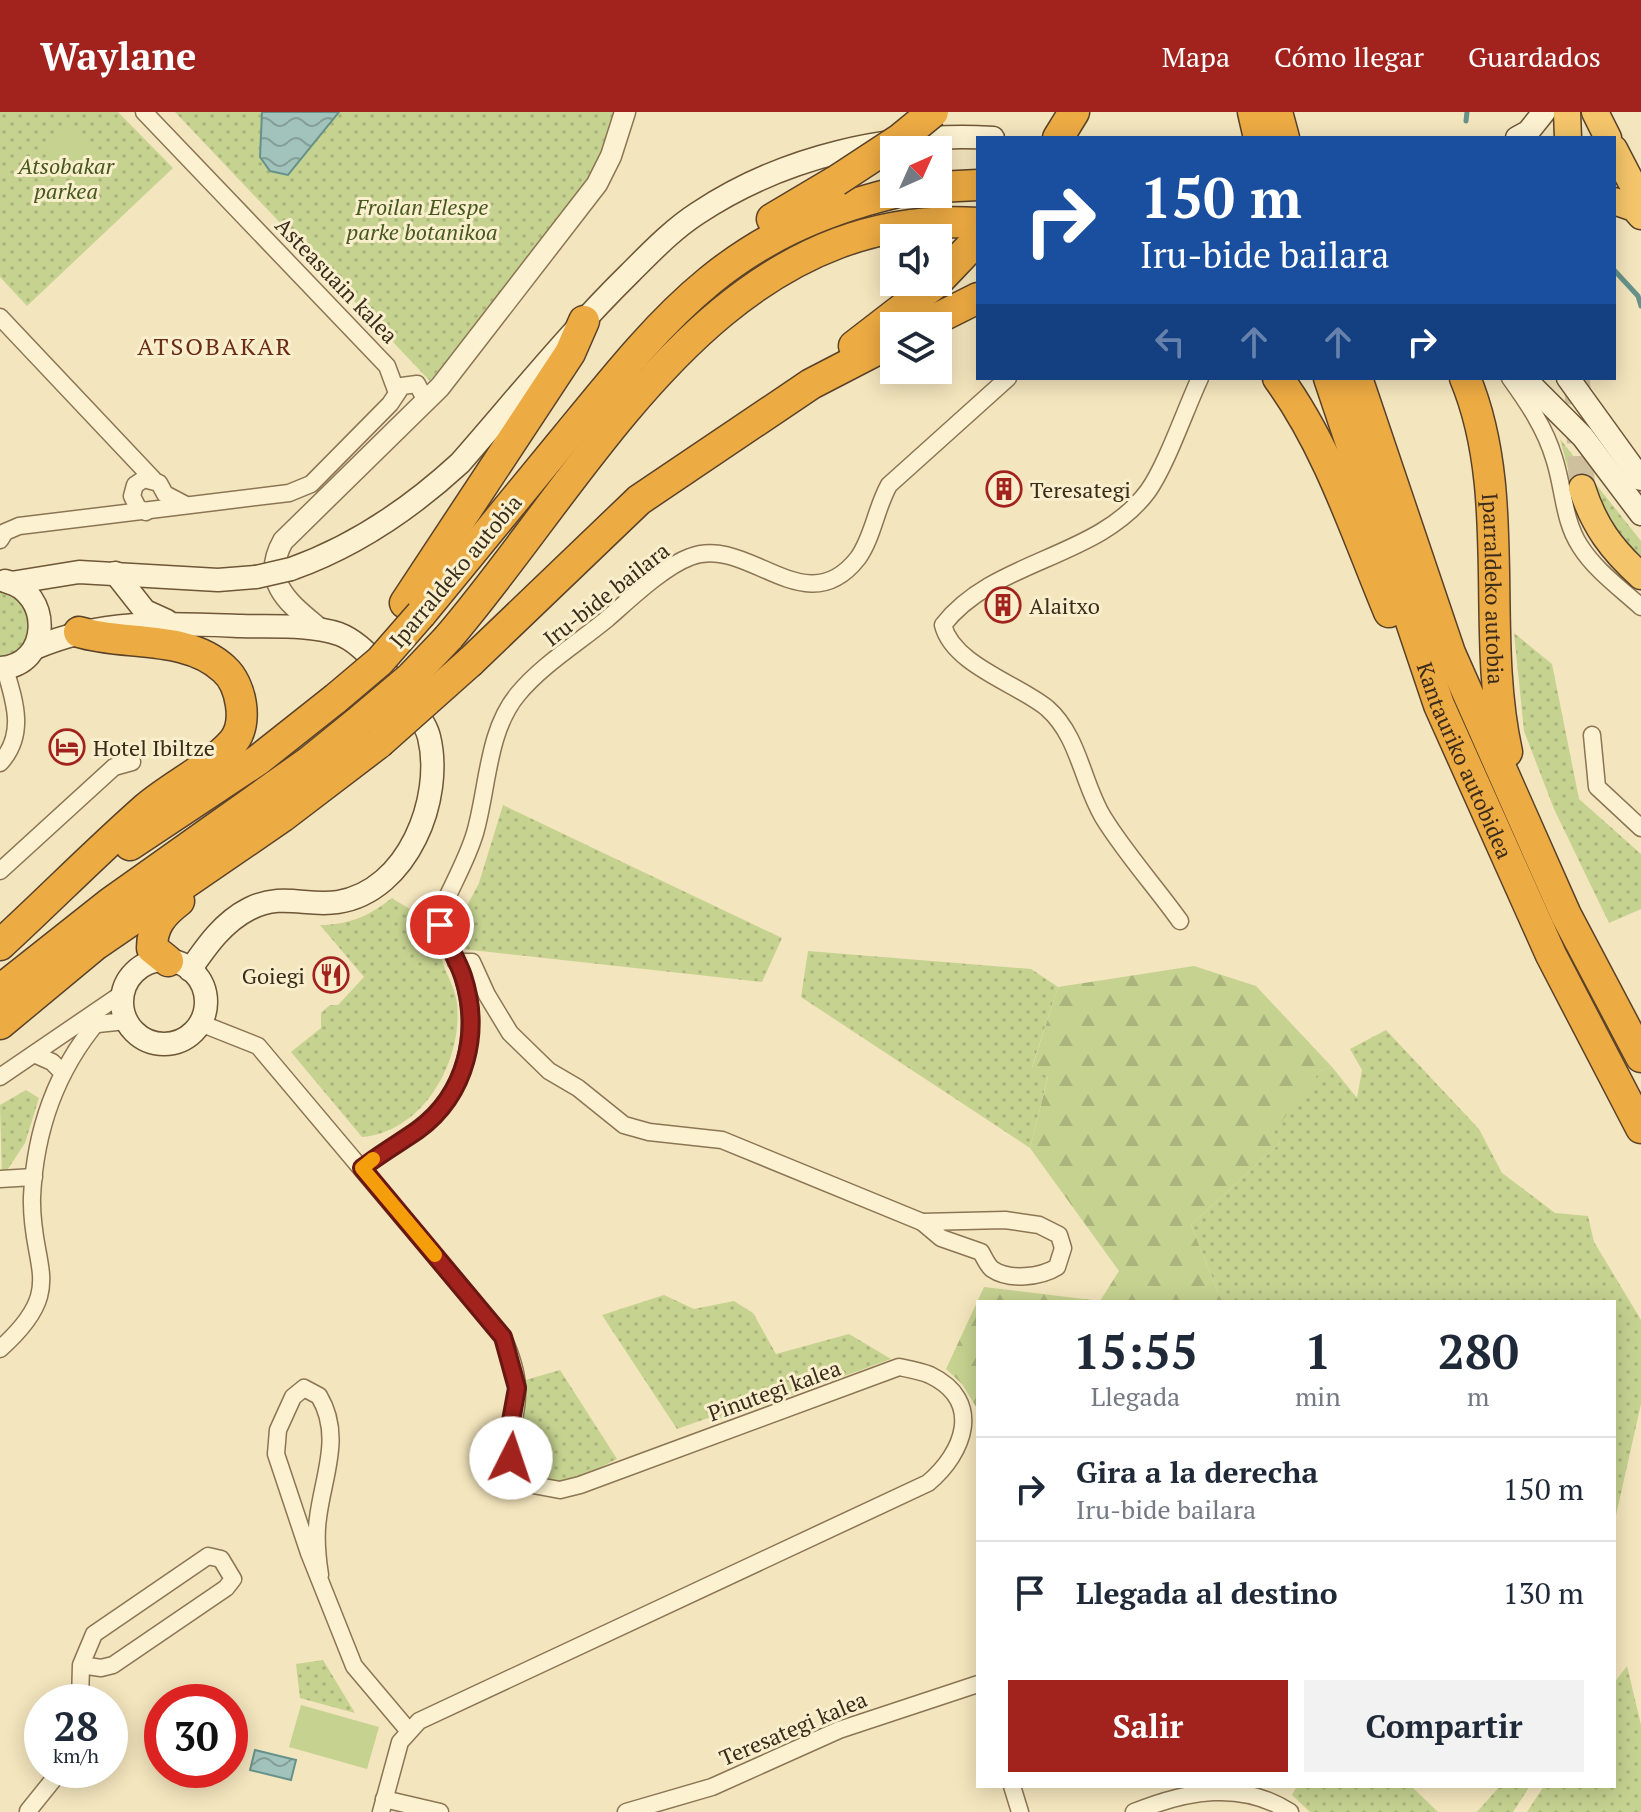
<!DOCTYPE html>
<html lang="es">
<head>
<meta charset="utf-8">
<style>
	body { margin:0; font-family:"PT Serif",serif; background:#f2f2f3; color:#1f2937; height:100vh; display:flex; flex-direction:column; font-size:30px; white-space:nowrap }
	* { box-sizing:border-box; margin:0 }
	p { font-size:26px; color:#747a83 }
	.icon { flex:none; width:44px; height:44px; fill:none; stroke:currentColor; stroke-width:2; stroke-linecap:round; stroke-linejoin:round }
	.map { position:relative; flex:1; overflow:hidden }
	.details { position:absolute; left:976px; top:1188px; width:640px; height:488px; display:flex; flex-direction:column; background:#fff; border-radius:0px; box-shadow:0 4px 20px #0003 }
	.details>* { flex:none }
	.top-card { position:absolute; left:976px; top:24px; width:640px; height:244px; border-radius:0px; box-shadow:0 4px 20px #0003; background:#1a4fa0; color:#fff; overflow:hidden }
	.needle { width:52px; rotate:45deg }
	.controls { position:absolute; left:880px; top:24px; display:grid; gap:16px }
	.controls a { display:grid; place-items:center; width:72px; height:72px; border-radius:0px; background:#fff; box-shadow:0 4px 20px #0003; font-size:40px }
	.speed { position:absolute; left:24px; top:1572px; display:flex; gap:16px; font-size:40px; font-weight:700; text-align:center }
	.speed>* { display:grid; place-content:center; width:104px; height:104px; border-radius:50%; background:#fff; box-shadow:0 4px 20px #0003; line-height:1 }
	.speed small { font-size:20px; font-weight:400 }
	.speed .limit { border:12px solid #d22; background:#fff; color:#111 }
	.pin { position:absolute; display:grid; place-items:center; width:68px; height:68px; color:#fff; margin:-34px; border:4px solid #fff; border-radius:50%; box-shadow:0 2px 8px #0007 }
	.me { position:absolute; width:88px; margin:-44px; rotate:4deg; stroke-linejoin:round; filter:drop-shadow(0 0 6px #0008) }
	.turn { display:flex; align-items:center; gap:28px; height:168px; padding:0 32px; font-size:36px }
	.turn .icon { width:104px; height:104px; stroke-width:2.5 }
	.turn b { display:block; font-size:56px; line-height:68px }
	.lanes { display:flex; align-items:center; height:76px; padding:0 32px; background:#0003; justify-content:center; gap:40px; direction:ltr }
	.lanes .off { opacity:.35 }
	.eta { display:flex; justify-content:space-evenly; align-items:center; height:136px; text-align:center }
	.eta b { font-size:48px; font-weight:700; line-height:56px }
	.action { display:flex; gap:16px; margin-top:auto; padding:16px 32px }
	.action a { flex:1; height:92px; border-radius:0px; background:#a2231d; color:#fff; font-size:32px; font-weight:700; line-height:92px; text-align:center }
	.action a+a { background:#f2f2f3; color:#1f2937 }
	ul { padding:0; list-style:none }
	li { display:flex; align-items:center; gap:24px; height:104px; padding:0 32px; border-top:2px solid #e0e1e3 }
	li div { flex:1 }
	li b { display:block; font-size:30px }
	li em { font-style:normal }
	header { display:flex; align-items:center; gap:48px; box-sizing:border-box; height:112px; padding:0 40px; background:#a2231d; color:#fff }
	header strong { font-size:38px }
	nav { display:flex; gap:44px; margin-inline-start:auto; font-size:28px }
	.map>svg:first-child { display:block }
	.green { fill:url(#green-dots) }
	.forest { fill:url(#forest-firs) }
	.pitch { fill:#c6d290 }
	.water { fill:url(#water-waves); stroke:#67928a; stroke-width:2 }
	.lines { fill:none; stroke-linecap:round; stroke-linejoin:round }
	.stream { stroke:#67928a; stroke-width:5 }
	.trunk-tunnel { stroke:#cec09d; stroke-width:26; stroke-dasharray:26 13; stroke-linecap:butt }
	.minor-casing { stroke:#8c7554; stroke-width:19 }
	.tertiary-casing { stroke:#8c7554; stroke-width:23 }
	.secondary-casing { stroke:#6e5637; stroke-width:25 }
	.trunk-casing { stroke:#594229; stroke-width:29 }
	.motorway-casing { stroke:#594229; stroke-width:33 }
	.minor { stroke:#fcf2d1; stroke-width:16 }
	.tertiary { stroke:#fcf2d1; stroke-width:20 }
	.secondary { stroke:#fcf2d1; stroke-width:22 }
	.trunk { stroke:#f4c56a; stroke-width:26 }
	.motorway { stroke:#edab43; stroke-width:30 }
	.secondary-bridge-casing { stroke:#6e5637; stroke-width:25; stroke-linecap:butt }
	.motorway-bridge-casing { stroke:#594229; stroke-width:33; stroke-linecap:butt }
	.secondary-bridge { stroke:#fcf2d1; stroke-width:22 }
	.motorway-bridge { stroke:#edab43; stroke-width:30 }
	.route-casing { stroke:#691713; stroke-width:20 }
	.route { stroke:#a2231d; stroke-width:14 }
	.slow { stroke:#f59e0b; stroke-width:14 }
	.labels { text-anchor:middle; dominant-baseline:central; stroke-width:6; stroke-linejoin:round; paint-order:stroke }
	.park-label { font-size:22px; font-style:italic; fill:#47591f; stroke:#f9efcd }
	.street-label { font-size:22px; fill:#3a2b1b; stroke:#f9efcd }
	.poi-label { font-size:22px; fill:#3a2b1b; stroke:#f9efcd; text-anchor:start }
	.neighbourhood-label { font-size:24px; letter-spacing:2px; fill:#6b2c15; stroke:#f9efcd }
</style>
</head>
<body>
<header>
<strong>Waylane</strong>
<nav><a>Mapa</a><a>Cómo llegar</a><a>Guardados</a></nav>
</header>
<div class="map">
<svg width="1641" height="1700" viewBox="0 0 1641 1700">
	<defs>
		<pattern id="green-dots" width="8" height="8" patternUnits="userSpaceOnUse" patternTransform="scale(2)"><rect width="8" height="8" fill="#c6d290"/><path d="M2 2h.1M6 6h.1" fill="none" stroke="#abb47c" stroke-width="1.8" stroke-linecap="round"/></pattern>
		<pattern id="forest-firs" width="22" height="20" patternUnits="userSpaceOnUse" patternTransform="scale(2)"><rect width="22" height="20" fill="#c6d290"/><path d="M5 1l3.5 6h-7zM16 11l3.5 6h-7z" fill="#abb47c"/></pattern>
		<pattern id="water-waves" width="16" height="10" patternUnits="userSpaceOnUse" patternTransform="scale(2)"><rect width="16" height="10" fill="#a1c3bb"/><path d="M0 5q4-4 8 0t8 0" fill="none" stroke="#849f97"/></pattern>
	</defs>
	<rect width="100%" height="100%" fill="#f3e5bd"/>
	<!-- green -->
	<g class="green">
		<polygon points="0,0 118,0 173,56 27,194 0,165"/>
		<polygon points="175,0 616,0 593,61 430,269"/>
		<polygon points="1560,327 1641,429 1641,449 1617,425 1591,367 1571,368"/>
		<path d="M 0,479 C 38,489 39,536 0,546 Z"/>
		<polygon points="1514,521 1552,552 1579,687 1641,742 1641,797 1609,811 1554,697 1524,619"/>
		<polygon points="503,693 782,826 762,870 462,837 458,811 479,771"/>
		<path d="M 392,786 C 403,794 420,801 429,810 C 437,818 439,840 443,851 C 447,864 456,878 457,892 C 463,948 424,1020 362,1025 L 291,940 L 321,916 L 321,901 L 330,893 L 338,893 L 364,865 L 320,813 C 349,813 369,804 392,786 Z"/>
		<polygon points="808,839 1031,857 1058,875 1032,955 1048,964 1030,1036 801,885"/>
		<polygon points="1386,918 1479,1017 1502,1061 1555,1101 1588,1104 1594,1130 1641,1208 1641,1292 1614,1412 1614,1190 1222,1190 1191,1113 1280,1031 1272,1021 1320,959 1332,955 1357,986 1362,958 1350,937"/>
		<polygon points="26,978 39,986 25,1031 2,1066 0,993"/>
		<polygon points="664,1183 694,1197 734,1189 753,1201 776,1242 849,1222 891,1247 726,1307 711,1305 677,1317 602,1203"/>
		<path d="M 560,1258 L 617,1347 C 601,1354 582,1368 565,1370 C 503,1378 519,1305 522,1269 Z"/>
		<polygon points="323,1548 355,1601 300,1586 296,1552"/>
		<polygon points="1627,1554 1641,1613 1641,1700 1527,1700 1544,1674 1614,1674 1614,1571"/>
		<polygon points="1297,1674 1411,1674 1438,1700 1310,1700 1292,1683"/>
		<polygon points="1500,1674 1530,1674 1513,1700 1477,1700"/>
	</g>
	<!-- forest -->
	<polygon class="forest" points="1194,854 1256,874 1332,955 1320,959 1273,1021 1280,1031 1191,1113 1222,1190 978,1190 978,1298 962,1272 946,1257 984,1175 1100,1189 1119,1159 1030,1036 1048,965 1032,956 1058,875"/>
	<!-- pitch -->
	<g class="pitch">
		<polygon points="68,8 108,50 84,74 43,32"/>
		<polygon points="301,1593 379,1615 367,1657 289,1635"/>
	</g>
	<!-- water -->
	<g class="water">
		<polygon points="262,0 339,0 288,63 270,59 260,45"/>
		<polygon points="255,1638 296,1648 291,1668 250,1658"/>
	</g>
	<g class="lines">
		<!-- stream -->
		<g class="stream">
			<polyline points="1466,9 1467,0"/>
			<polyline points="1614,158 1638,184 1641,194"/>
		</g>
		<!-- trunk-tunnel -->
		<polyline class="trunk-tunnel" points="1577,266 1582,376"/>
		<defs>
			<g id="minor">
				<polyline points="144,0 387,254 397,281"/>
				<polyline points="0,205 153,367"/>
				<path d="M 1510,266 C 1528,291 1545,316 1554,346 C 1564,376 1563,408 1580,434 C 1595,458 1620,476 1641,495"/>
				<polyline points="146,400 138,396 132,384 135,373 144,367 159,371 165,382 186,393"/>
				<polyline points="0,428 5,420 19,414 289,381 311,372 390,292 402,274 417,272 426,289"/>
				<polyline points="1592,623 1597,675 1641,716"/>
				<path d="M 0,651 C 26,623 15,590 5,557"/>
				<polyline points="0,759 114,655 132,650"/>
				<path d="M 1180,809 C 1155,774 1125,741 1103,705 C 1082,670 1079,624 1047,596 C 1018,572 953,553 943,513 C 994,447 1098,447 1148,379 C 1166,354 1186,296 1200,266"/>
				<polyline points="456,850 472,850 487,883 510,921 549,959 578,976 624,1013 649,1020 722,1028 922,1110"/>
				<path d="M 200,911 L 258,934 L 503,1225 C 510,1241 516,1257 517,1274 C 520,1318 491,1336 533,1373 L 560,1378 L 580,1373 L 899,1255 C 909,1257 921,1259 930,1263 C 984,1289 964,1341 928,1371 L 419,1609 L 400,1630 L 381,1700"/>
				<polyline points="88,913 126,909"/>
				<polyline points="34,942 52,950 63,961"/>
				<polyline points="0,965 123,881"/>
				<path d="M 362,1056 C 380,1042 400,1031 418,1017 C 466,981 479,924 464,868 C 457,843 440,826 441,799 C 452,773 467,748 475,721 C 488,676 487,619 518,582 C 542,553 578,531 607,507 C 629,488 663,455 690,445 C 748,422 805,514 858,446 C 873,425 876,396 889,373 L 1008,266"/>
				<polyline points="0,1067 34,1065"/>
				<path d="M 1005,1108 L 1039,1113 L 1059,1123 L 1063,1136 L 1057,1155 C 1041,1165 1009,1169 992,1157 C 987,1153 984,1145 981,1140 L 941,1126 L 922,1110 Z"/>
				<path d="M 0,1237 C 69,1175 30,1157 32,1085 C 35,1020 56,959 98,909"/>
				<path d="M 320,1463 C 317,1444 315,1426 318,1406 C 323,1364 343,1324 319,1284 L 304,1276 L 293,1285 L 278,1318 L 276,1342 L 309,1441 L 354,1554 L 408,1618"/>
				<polyline points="80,1590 81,1553 94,1522 208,1444 221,1447 233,1467 226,1476 113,1553 101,1556 81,1553"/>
				<polyline points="1012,1674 1020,1700"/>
				<polyline points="384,1687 440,1700"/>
				<polyline points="28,1699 61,1658"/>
				<polyline points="626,1700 712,1675 839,1618 978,1572"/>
				<path d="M 1134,1700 C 1186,1679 1241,1668 1290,1700"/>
			</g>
			<path id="tertiary" d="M 321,518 C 292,493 259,472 283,429 L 440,275 L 597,72 L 611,44 L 625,0"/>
			<g id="secondary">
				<polyline points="1517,26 1528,20 1544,0"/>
				<polyline points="1524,266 1583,325 1641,402"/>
				<polyline points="1568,266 1641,367"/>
				<path d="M 291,457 C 356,434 410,397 460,351 C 516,287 569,221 630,161 C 651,140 673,117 698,101 C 784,44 891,20 993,26"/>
				<polyline points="115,461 145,499 167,509"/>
				<polyline points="11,471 79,460 218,468 256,465"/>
				<path d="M 35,536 C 102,507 169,511 241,514 C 273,515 308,512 339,522 C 358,529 373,548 387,561"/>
				<path d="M 0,556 C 51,554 53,480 5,469"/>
				<circle cx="164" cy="890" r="42"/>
				<path d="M 190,858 C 206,835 223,810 249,797 C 282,780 306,795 338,790 C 408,779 444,686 429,625 C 426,612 415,599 408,588"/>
			</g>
			<g id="trunk">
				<polyline points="1567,0 1568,26"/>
				<polyline points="1595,0 1608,26"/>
				<polyline points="1614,37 1641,89"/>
				<polyline points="1614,89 1634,96 1641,104"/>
				<path d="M 1582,376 C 1594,414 1612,438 1641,464"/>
			</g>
			<g id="motorway">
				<polyline points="1253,0 1259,26"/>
				<polyline points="1277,0 1284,26"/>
				<polyline points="1058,26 1074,0"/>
				<polyline points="938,75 978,73"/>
				<polyline points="772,107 836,69"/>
				<polyline points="938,169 978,127"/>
				<polyline points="922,214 978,186"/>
				<polyline points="854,234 937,170"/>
				<path d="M 1278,266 C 1329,336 1356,421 1389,500"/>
				<path id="s1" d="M 1329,266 L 1439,593 L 1551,843 L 1641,1016"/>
				<polyline points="1357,266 1450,541 1566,803 1641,945"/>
				<path id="s2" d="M 1465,266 C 1513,381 1480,518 1507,640"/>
				<polyline points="405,491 570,241 584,209"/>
				<path d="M 421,502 C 470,443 518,383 567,324 C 668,200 730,121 894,81"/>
				<path d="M 448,526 C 592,358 718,94 978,111"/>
				<polyline points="470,550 639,388 811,272 894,229"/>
				<polyline points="130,733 258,648 335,587"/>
				<path d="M 0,833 C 49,788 96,740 146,696 C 173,673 210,656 233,630 C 249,611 241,572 224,557 C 187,522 124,534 79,520"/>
				<path d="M 168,849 L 152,836 C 152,814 162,802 179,789"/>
				<polyline points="0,878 110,791 310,649 358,610"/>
				<polyline points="0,912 94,834 282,705 379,631"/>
			</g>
		</defs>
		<!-- minor casing -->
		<use href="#minor" class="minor-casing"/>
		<!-- tertiary casing -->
		<use href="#tertiary" class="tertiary-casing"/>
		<!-- secondary casing -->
		<use href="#secondary" class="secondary-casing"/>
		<!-- trunk casing -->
		<use href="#trunk" class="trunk-casing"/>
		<!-- motorway casing -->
		<use href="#motorway" class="motorway-casing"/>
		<!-- minor -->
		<use href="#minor" class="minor"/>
		<!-- tertiary -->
		<use href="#tertiary" class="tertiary"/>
		<!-- secondary -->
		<use href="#secondary" class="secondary"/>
		<!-- trunk -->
		<use href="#trunk" class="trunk"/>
		<!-- motorway -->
		<use href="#motorway" class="motorway"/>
		<defs>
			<polyline id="secondary-bridge" points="256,465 291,457"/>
			<g id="motorway-bridge">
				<polyline points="836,69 900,27 933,0"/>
				<polyline points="335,587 380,549 421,502"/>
				<polyline points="358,610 410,566 448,526"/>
				<polyline points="379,631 470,550"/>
			</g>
		</defs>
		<!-- secondary-bridge casing -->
		<use href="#secondary-bridge" class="secondary-bridge-casing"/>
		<!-- motorway-bridge casing -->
		<use href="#motorway-bridge" class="motorway-bridge-casing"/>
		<!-- secondary-bridge -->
		<use href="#secondary-bridge" class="secondary-bridge"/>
		<!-- motorway-bridge -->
		<use href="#motorway-bridge" class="motorway-bridge"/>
	</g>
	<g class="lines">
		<defs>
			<path id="route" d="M 440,813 C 446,831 457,846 463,864 C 481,919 467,982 418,1018 C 399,1031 380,1042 362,1056 L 503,1225 L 517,1276 L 508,1325 L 511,1346"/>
		</defs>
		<!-- route casing -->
		<use href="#route" class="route-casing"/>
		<!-- route -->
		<use href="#route" class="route"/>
		<!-- slow -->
		<polyline class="slow" points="373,1047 362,1056 435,1143"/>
	</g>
	<!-- icons -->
	<defs>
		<symbol id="building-ring" viewBox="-11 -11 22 22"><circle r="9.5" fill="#f9efcd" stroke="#a2231d" stroke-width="1.5"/><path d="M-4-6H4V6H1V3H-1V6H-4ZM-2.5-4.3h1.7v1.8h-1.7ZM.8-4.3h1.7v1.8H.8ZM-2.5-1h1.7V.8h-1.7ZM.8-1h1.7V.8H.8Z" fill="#a2231d"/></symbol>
		<symbol id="hotel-ring" viewBox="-11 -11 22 22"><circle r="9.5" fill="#f9efcd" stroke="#a2231d" stroke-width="1.5"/><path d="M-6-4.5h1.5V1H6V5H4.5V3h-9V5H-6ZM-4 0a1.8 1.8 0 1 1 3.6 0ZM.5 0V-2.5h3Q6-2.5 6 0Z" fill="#a2231d"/></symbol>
		<symbol id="restaurant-ring" viewBox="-11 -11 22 22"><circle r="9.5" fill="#f9efcd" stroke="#a2231d" stroke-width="1.5"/><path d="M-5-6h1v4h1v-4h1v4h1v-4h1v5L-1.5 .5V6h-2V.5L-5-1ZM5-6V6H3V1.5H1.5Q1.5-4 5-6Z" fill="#a2231d"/></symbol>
	</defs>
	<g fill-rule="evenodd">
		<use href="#building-ring" x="984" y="357" width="40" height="40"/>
		<use href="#building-ring" x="983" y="473" width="40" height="40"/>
		<use href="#hotel-ring" x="47" y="615" width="40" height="40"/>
		<use href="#restaurant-ring" x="311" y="843" width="40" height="40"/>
	</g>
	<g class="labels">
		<!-- park labels -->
		<g class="park-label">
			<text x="66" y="53">Atsobakar<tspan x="66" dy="25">parkea</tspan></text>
			<text x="422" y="94">Froilan Elespe<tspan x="422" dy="25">parke botanikoa</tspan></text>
		</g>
		<!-- street labels -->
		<g class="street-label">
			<text transform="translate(337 168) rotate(46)">Asteasuain kalea</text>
			<text transform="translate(455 459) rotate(-50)">Iparraldeko autobia</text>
			<text stroke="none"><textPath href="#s2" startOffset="214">Iparraldeko autobia</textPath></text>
			<text transform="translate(606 482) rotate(-38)">Iru-bide bailara</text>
			<text stroke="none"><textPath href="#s1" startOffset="406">Kantauriko autobidea</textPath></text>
			<text transform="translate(774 1278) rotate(-20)">Pinutegi kalea</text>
			<text transform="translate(793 1616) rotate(-23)">Teresategi kalea</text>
		</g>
		<!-- poi labels -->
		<g class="poi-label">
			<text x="1030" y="377">Teresategi</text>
			<text x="1029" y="493">Alaitxo</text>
			<text x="93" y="635">Hotel Ibiltze</text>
			<text x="305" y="863" text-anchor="end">Goiegi</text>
		</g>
		<!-- neighbourhood labels -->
		<g class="neighbourhood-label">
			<text x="215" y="234">ATSOBAKAR</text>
		</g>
	</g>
</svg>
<div class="controls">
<a><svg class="needle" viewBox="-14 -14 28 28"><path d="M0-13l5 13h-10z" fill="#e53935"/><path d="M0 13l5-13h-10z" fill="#747a83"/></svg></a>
<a><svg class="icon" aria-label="sound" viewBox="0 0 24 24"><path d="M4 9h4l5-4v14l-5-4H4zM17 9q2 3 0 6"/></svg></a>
<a><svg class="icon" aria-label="layers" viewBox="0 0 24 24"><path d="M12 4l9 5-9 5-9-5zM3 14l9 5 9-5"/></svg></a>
</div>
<div class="speed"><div>28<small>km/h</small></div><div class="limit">30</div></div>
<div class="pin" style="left:440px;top:813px;background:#d93025"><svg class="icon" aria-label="arrive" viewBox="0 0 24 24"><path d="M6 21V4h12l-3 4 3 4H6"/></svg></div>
<svg class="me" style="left:511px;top:1346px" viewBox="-20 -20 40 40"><circle r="19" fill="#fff"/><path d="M0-13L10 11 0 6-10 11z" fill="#a2231d"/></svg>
<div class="top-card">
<div class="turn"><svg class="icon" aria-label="right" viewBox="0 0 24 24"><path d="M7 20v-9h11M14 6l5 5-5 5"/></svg><div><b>150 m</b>Iru-bide bailara</div></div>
<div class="lanes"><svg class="icon off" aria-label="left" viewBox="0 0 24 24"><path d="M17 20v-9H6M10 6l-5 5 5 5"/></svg><svg class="icon off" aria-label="ahead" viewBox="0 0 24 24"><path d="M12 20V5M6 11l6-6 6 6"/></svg><svg class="icon off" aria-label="ahead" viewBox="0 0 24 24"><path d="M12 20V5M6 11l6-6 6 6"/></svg><svg class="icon" aria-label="right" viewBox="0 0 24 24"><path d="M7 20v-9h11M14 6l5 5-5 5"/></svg></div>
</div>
<section class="details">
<div class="eta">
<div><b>15:55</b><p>Llegada</p></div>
<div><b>1</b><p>min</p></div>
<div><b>280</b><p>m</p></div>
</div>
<ul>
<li><svg class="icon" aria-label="right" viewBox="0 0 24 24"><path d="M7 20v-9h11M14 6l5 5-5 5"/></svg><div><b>Gira a la derecha</b><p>Iru-bide bailara</p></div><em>150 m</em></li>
<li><svg class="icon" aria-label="arrive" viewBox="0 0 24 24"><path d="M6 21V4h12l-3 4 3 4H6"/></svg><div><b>Llegada al destino</b></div><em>130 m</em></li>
</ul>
<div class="action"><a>Salir</a><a>Compartir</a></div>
</section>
</div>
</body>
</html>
